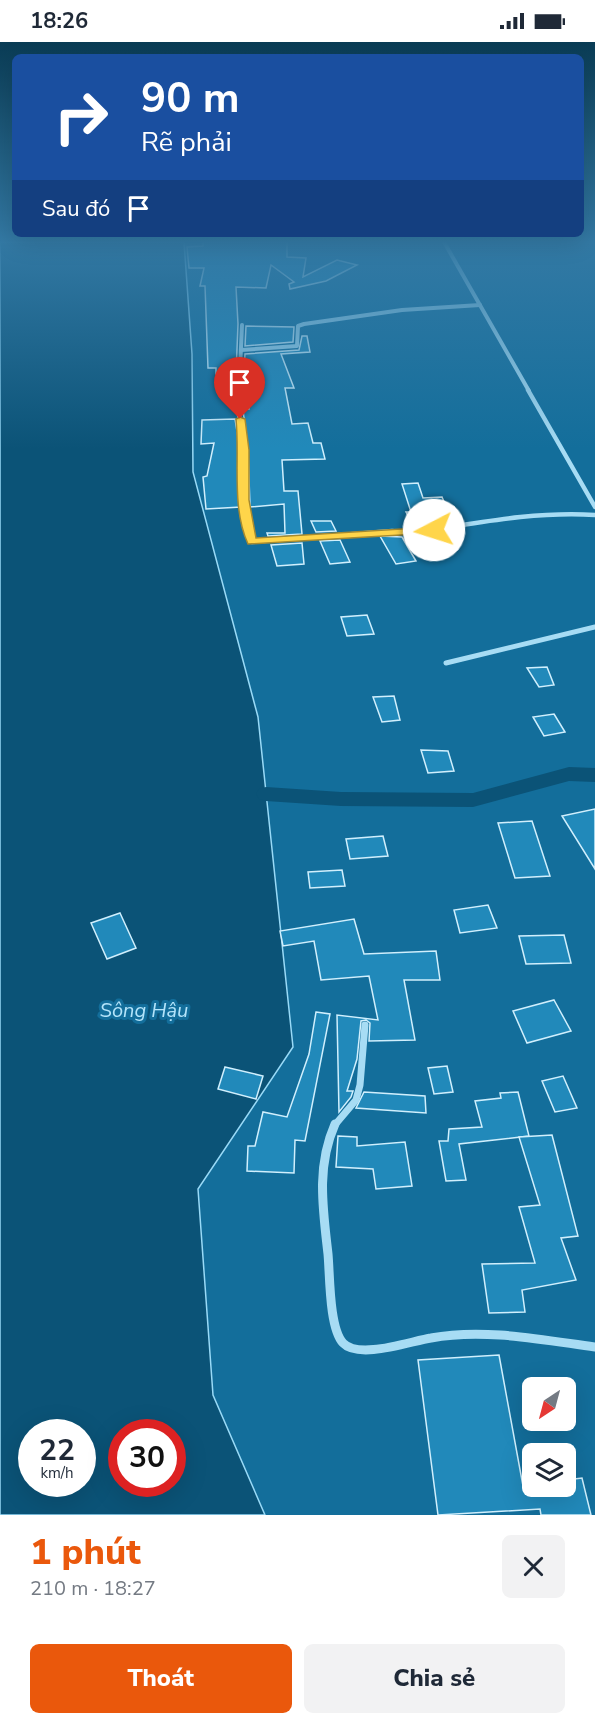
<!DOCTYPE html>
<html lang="vi">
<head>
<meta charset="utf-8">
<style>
	body { margin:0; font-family:"Nunito Sans",sans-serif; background:#f2f2f3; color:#1f2937; height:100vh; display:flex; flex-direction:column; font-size:22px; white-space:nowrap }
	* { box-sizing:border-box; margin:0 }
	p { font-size:20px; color:#747a83 }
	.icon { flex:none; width:33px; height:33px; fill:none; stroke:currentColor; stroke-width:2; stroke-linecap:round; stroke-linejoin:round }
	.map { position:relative; height:1473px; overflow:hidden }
	.panel { display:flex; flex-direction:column; background:#fff; flex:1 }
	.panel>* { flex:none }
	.hud { position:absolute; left:12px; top:12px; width:572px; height:183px; border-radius:9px; box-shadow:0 6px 24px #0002; background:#1a4fa0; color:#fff; overflow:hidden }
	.needle { width:39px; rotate:216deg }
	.tools { position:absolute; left:522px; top:1335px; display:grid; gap:12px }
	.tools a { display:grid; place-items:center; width:54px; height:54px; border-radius:9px; background:#fff; box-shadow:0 6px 24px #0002; font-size:30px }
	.speed { position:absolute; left:18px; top:1377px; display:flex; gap:12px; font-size:30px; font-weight:700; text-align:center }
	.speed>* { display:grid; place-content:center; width:78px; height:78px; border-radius:50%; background:#fff; box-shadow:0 6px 24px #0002; line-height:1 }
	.speed small { font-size:15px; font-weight:400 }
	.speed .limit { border:9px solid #d22; background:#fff; color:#111 }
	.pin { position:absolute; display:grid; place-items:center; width:51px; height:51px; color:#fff; margin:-62px -26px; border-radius:50% 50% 50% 0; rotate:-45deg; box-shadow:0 0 6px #0007 }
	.pin .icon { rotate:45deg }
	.me { position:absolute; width:66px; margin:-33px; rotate:265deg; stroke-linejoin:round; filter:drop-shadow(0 0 4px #0008) }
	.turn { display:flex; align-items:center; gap:21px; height:126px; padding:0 30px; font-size:27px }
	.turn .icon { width:78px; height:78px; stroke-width:2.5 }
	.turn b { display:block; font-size:42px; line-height:51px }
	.then { display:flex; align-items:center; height:57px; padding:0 30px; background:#0003; gap:12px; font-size:22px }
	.round { display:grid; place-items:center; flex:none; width:63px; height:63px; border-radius:9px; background:#f2f2f3 }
	.headline { display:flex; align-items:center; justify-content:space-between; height:102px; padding:0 30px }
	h1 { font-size:36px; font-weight:800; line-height:45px; color:#ea580c }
	.cta { display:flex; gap:12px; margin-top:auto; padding:12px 30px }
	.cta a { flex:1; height:69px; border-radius:9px; background:#ea580c; color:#fff; font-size:24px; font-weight:800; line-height:69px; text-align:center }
	.cta a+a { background:#f2f2f3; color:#1f2937 }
	.status { display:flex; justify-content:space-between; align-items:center; height:42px; padding:0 30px; background:#fff; direction:ltr }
	.status svg { height:16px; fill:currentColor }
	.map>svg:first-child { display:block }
	.water { fill:#0b5377; stroke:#99daf7; stroke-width:1.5; fill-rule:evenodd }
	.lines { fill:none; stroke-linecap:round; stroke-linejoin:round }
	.canal { fill:#0b5377; fill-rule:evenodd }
	.building { fill:#2189ba; stroke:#d0effd; stroke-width:1.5 }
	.minor-far4 { stroke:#a7dcf4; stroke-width:4 }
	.minor-far3 { stroke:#a7dcf4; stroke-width:4.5 }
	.minor-far2 { stroke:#a7dcf4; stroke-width:5 }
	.minor-far1 { stroke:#a7dcf4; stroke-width:7 }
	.minor { stroke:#a7dcf4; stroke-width:9 }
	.route { fill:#ffd54a; stroke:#a68a30; stroke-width:1.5 }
	.labels { text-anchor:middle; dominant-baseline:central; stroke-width:6; stroke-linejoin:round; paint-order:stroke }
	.near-water-label { font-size:20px; font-style:italic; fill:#b4e4fa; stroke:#136e9b }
</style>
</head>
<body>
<div class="status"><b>18:26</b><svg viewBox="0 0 49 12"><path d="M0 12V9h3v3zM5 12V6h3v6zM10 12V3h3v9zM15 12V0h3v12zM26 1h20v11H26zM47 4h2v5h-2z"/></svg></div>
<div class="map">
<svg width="595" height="1473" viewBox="0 0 595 1473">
	<rect width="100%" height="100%" fill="#136e9b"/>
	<!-- water -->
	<path class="water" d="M 0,200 L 184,200 L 192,312 L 193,430 L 258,675 L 293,1005 L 198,1147 L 213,1353 L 265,1473 L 0,1473 ZM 32,1390 L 82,1390 L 82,1442 L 32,1442 ZM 122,1390 L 172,1390 L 172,1442 L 122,1442 Z"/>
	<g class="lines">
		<!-- canal -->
		<polygon class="canal" points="569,725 595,726 595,740 569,739 473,765 341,764 266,759 259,757 256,752 259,747 266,745 341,750 473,751"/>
	</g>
	<!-- building -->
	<g class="building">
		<polygon points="203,200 287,200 287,215 306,216 303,235 337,218 357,223 326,239 290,247 289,242 294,240 271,223 266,246 236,245 238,282 236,332 216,332 216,326 208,326 205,244 200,244 204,226 189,226 187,205 203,204"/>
		<polygon points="246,284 294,285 293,300 245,304"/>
		<polygon points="302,294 307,294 310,310 281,312 294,346 285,346 292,382 308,381 313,401 321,401 325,417 282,418 284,449 298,449 302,492 268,494 267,491 285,491 284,462 250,465 248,408 243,368 249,367 243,341 245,312 299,308"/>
		<polygon points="235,377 240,408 241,465 206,467 203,435 207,434 214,401 201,402 202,378"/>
		<polygon points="418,441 423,456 442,455 451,476 432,478 434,483 414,486 406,470 411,470 402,442"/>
		<polygon points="311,479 331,479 336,489 316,490"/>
		<polygon points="380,494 402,495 416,519 396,522"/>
		<polygon points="340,498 350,520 330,522 320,499"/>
		<polygon points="302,501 304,522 277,524 271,503"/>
		<polygon points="367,573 374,592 347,594 341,575"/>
		<polygon points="547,625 554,643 539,645 527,626"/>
		<polygon points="394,654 400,678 382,680 373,655"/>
		<polygon points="554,672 565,690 544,694 533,675"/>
		<polygon points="421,708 448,709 454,729 428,731"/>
		<polygon points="595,767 595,827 562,774"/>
		<polygon points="532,779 550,834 515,836 498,781"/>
		<polygon points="383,794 388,814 350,817 346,797"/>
		<polygon points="342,828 345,844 310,846 308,830"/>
		<polygon points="488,863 497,886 460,891 454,868"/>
		<polygon points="120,871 136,906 107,917 91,881"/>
		<polygon points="354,877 364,912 436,909 440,938 404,938 415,998 369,999 370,981 366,978 361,979 357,1017 347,1049 353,1049 351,1055 339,1070 337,973 378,978 369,934 321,938 314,899 283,904 280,889"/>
		<polygon points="564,893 571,921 526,922 519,894"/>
		<polygon points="554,958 571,989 527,1001 513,969"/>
		<polygon points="316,970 330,972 305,1099 295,1098 294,1131 247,1129 248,1104 255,1104 263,1070 287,1075 309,1012"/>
		<polygon points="447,1024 453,1050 434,1052 428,1026"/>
		<polygon points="225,1025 263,1034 256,1057 218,1047"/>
		<polygon points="563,1034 577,1066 555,1070 542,1039"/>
		<polygon points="364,1050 425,1054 426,1071 356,1066"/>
		<polygon points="518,1050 529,1094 459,1102 466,1138 446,1139 439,1099 448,1099 449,1087 482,1085 475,1059 501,1056 500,1051"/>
		<polygon points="552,1093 578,1194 561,1196 576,1238 522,1248 525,1270 489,1271 482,1222 535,1221 519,1165 540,1163 519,1095"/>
		<polygon points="338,1094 357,1095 357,1104 405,1100 412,1144 376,1147 373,1127 336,1125"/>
		<polygon points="499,1313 523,1444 566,1444 566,1438 582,1436 591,1473 541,1473 540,1467 438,1473 418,1318"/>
	</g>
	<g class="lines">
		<!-- minor-far4 -->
		<g class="minor-far4">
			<polyline points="444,200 529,349"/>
			<polyline points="241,308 297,304 298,284 304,282 402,268 480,263"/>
			<polyline points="239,349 242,283"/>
		</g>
		<!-- minor-far3 -->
		<g class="minor-far3">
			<path d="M 239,348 L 238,366 L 244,408 L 244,457 L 252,500 L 392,489 L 410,491 C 472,482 532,469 595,473"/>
			<polyline points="528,348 595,465"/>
		</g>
		<!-- minor-far2 -->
		<polyline class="minor-far2" points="446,621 595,585"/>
		<!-- minor-far1 -->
		<polyline class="minor-far1" points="334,1084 356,1058 360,1043 365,983"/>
		<!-- minor -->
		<path class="minor" d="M 335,1082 C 316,1125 323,1167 328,1212 C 330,1233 329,1286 343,1301 C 359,1318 411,1299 431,1296 C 484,1286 543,1298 595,1305"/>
	</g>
	<!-- sky -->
	<linearGradient id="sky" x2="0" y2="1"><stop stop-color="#0a3c55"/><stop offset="0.49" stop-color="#3379a4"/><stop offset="1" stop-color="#3379a4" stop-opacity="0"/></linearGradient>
	<rect width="595" height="407" fill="url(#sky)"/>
	<!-- route -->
	<path class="route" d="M 240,375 L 245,377 L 249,408 L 249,458 L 256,496 L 434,485 L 439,488 L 434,491 L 248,502 C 231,465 240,417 236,377 Z"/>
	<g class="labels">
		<!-- near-water labels -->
		<g class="near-water-label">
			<text x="144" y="968">Sông Hậu</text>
		</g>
	</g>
</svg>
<div class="tools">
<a><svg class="needle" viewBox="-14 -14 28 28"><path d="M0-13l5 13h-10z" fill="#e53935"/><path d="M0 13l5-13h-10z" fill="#747a83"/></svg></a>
<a><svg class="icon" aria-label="layers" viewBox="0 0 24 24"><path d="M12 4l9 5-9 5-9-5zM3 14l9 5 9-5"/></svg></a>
</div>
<div class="speed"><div>22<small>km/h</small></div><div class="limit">30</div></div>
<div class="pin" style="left:240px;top:377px;background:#d93025"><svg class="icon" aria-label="arrive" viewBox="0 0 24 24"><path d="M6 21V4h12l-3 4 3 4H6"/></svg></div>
<svg class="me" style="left:434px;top:488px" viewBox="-20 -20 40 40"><circle r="19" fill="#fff"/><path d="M0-13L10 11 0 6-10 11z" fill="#ffd54a"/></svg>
<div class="hud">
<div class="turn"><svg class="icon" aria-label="right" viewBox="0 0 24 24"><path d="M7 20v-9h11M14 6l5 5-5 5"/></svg><div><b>90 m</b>Rẽ phải</div></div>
<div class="then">Sau đó<svg class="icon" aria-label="arrive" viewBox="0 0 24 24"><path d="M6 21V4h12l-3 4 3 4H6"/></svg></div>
</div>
</div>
<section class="panel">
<div class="headline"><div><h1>1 phút</h1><p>210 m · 18:27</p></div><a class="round"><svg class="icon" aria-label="close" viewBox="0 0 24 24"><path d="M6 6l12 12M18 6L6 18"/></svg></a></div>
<div class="cta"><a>Thoát</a><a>Chia sẻ</a></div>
</section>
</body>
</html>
